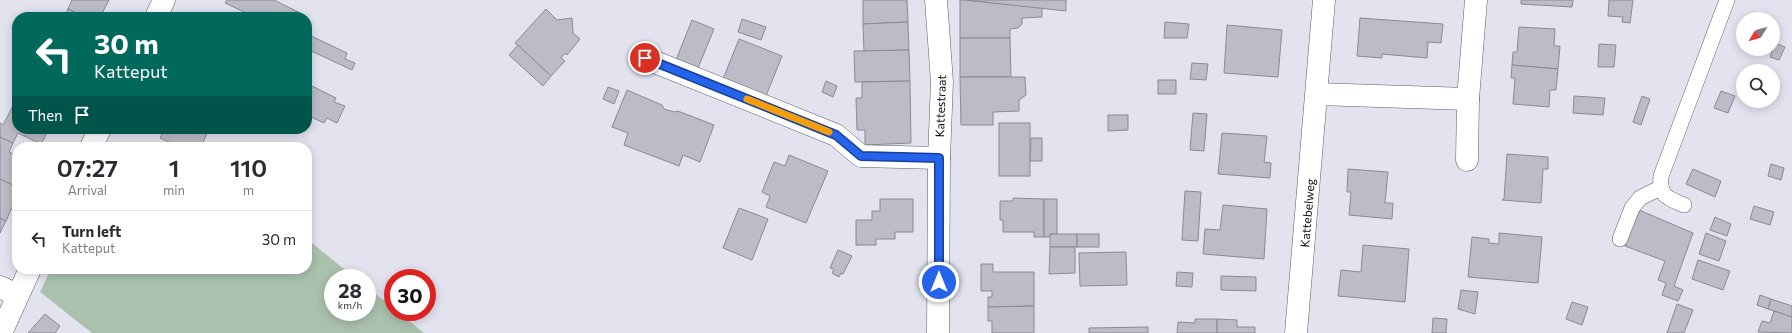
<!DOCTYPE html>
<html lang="en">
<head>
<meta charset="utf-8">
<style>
	body { margin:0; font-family:Commissioner,sans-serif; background:#f7f7f7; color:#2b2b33; height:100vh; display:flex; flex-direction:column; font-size:15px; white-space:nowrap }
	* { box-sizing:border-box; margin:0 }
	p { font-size:13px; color:#7c7c81 }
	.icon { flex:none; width:22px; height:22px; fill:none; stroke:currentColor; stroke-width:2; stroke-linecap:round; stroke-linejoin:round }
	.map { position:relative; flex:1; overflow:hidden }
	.details { position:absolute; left:12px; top:142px; width:300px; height:132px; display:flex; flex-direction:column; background:#fff; border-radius:16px; box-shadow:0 2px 10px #0003 }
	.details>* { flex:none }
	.banner { position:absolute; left:12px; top:12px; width:300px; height:122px; border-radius:16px; box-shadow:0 2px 10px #0003; background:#00695c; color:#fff; overflow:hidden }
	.needle { width:26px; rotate:233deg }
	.buttons { position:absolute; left:1736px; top:12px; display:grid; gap:8px }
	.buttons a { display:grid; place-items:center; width:44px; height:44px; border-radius:50%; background:#fff; box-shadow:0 2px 10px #0003; font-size:20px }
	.speed { position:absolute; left:324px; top:269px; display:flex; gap:8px; font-size:20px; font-weight:700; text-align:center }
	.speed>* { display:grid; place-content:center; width:52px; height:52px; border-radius:50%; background:#fff; box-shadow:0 2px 10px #0003; line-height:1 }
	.speed small { font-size:10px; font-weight:400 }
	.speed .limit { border:6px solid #d22; background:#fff; color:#111 }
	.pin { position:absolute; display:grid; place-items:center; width:34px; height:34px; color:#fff; margin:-17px; border:2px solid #fff; border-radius:50%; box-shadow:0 1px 4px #0007 }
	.me { position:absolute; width:44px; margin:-22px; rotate:0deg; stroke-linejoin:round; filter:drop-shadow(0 0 3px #0008) }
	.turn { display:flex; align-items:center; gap:14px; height:84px; padding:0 16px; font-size:18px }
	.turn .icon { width:52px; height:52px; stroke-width:2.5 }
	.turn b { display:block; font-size:28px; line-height:34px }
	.then { display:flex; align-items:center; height:38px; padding:0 16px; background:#0003; gap:8px; font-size:15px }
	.eta { display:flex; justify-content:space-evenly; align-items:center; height:68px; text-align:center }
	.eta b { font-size:24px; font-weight:600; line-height:28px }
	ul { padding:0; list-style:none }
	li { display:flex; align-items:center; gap:12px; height:56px; padding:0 16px; border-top:1px solid #e1e1e2 }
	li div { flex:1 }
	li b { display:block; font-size:15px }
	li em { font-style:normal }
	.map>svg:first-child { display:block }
	.green { fill:#aac1ae }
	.building { fill:#bbbcc7; stroke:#898a94 }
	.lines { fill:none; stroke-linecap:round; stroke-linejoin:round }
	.service-casing { stroke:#5b5d66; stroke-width:16 }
	.minor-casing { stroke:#5b5d66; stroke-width:23 }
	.service { stroke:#fff; stroke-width:15 }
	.minor { stroke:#fff; stroke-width:22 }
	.route-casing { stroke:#184099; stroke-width:10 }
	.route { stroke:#2563eb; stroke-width:7 }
	.slow { stroke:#f59e0b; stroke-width:7 }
	.labels { text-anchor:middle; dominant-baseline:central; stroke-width:3; stroke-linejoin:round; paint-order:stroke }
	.street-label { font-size:12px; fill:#101014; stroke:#fff }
</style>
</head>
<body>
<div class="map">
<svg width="1792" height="333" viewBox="0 0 1792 333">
	<rect width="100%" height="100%" fill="#e2e3ef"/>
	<!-- green -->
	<polygon class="green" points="307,239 355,278 333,278 333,312 367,312 367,287 393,308 393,312 398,312 424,333 92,333 40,292 51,269 307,269"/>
	<!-- building -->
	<g class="building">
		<polygon points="72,0 109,0 100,17 84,17 68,9"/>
		<polygon points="227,0 274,0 302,14 300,17 255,17 225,3"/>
		<polygon points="863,0 907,0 908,22 863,24"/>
		<polygon points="959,0 966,0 1042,8 1042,17 1022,18 1022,24 1018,28 1010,29 1010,38 960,38 960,0"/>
		<polygon points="966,0 1066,0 1066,11"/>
		<polygon points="1521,0 1573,0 1572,7 1521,4"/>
		<polygon points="1609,0 1633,0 1630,23 1622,22 1623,17 1608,16"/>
		<polygon points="68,9 84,17 64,17"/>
		<polygon points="546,9 557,20 572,18 573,33 580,39 567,55 565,53 561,58 565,61 551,76 515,43"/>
		<polygon points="1360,18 1443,24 1441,43 1428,42 1427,58 1382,54 1382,58 1357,56"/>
		<polygon points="742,19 766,27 761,40 738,32"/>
		<polygon points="692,20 714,29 698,68 676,60"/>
		<polygon points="908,22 909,50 864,51 863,24"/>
		<polygon points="1165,22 1189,24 1187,38 1164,38"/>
		<polygon points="1227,25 1282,30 1278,77 1224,73"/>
		<polygon points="1519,27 1555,29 1554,46 1560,46 1558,69 1512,65 1513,52 1517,52"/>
		<polygon points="311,36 347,53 345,59 355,63 352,70 307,49"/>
		<polygon points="960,38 1010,38 1011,77 960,77"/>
		<polygon points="739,39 782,56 766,96 723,79"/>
		<polygon points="1775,43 1785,47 1779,60 1770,57"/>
		<polygon points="1599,44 1616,45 1614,67 1598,67"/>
		<polygon points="518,45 551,76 543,86 509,55"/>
		<polygon points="909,50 910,81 855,82 854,51"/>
		<polygon points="1192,63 1208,64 1206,80 1190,79"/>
		<polygon points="1512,65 1558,69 1556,90 1550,90 1549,107 1513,104 1515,78 1511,78"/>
		<polygon points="960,77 1025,77 1026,95 1019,100 1019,111 993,112 993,125 961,125"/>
		<rect x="1158" y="80" width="18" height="14"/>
		<polygon points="826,81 837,86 833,97 822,92"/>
		<polygon points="910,81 911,143 865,145 865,130 857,130 856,98 862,98 862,82"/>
		<polygon points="308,84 336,98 334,102 345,106 337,123 327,118 324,123 307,115"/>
		<polygon points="608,87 619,91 614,104 603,99"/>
		<polygon points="627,90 662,105 664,109 675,112 678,111 714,125 700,162 683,155 679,166 624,145 628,133 612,127"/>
		<polygon points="1721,91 1735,96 1728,113 1714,108"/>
		<polygon points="1574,96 1605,98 1603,115 1573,113"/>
		<polygon points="1642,96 1650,99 1641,125 1633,122"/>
		<polygon points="15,102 17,103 17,129 49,129 41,144 18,133 13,143 0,137 0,123 3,125"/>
		<polygon points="1193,113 1207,114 1204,151 1190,150"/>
		<polygon points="1108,115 1128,115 1128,130 1108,131"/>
		<rect x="999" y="123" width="31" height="53"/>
		<polygon points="164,129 209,129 201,147 180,147 160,138"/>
		<polygon points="1222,133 1267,136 1264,162 1271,163 1270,178 1218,174"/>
		<polygon points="0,137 13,143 9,152 17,156 17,187 0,179"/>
		<polygon points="1031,138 1042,138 1042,161 1030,161"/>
		<polygon points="1507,154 1548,157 1548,169 1543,169 1541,203 1502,200 1504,199"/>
		<polygon points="789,155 828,171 806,223 766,207 770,196 762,192 774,162 785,166"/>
		<polygon points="1771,164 1784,168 1781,180 1768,176"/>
		<polygon points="1348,169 1388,172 1385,203 1393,203 1392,219 1349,215 1351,192 1347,192"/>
		<polygon points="1693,169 1721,181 1715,197 1686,184"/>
		<polygon points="0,179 17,187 17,196 6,221 0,218"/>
		<polygon points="1185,191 1201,192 1198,241 1182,240"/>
		<polygon points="1013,198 1044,199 1044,237 1034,237 1034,232 1003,232 1003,220 1000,220 1000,201 1013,201"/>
		<polygon points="880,199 913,199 913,232 895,232 895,239 876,239 876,245 856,245 856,220 872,220 872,211 880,211"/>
		<polygon points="1044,199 1057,199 1057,234 1050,234 1050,237 1044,237"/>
		<polygon points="1223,205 1267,209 1264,259 1203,254 1205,229 1220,230"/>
		<polygon points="1754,206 1774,212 1770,225 1750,219"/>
		<polygon points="739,208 768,219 752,260 723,248"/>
		<polygon points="1639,210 1693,233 1674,286 1683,290 1678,301 1662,295 1666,283 1658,280 1665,261 1625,246"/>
		<polygon points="1715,217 1731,224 1727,236 1710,230"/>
		<polygon points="0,218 6,221 0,233"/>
		<polygon points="1499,233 1542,237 1538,283 1468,277 1472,237 1489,239 1489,243 1499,244"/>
		<polygon points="1706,233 1726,241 1719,261 1699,254"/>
		<rect x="1050" y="234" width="27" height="13"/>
		<rect x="1077" y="234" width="22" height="13"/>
		<polygon points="1363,245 1409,249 1405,302 1338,296 1341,270 1361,272"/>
		<polygon points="1050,247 1075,247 1075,273 1049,274"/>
		<polygon points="838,250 852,256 843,274 841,273 839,277 832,273 834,269 830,268"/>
		<polygon points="1126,252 1127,285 1080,286 1079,253"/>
		<polygon points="1698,260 1730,271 1723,290 1692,279"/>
		<polygon points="981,264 993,264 993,272 1034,272 1034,306 988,307 988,297 992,297 992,291 981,291"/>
		<polygon points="1177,272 1193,273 1192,287 1176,286"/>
		<polygon points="1221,276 1256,277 1256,291 1221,290"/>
		<polygon points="1461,290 1478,292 1475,314 1458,309"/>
		<polygon points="1760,295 1771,299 1768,309 1757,305"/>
		<polygon points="1771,299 1792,306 1792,317 1768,309"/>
		<polygon points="1572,302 1588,307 1582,325 1566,319"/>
		<polygon points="1677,304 1693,310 1684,333 1667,333"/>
		<polygon points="1034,306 1034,333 992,333 992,321 988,321 988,307"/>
		<polygon points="1774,311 1792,317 1792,333 1758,332 1762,321 1770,323"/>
		<polygon points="45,314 60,326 55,333 28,333"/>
		<polygon points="1433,318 1447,319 1446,333 1432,333"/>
		<polygon points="1195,319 1217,319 1217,333 1177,333 1178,322 1195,323"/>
		<polygon points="1217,319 1237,320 1237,327 1255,327 1255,333 1217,333"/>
		<polygon points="1148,327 1148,333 1089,333 1089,328"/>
	</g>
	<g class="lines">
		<defs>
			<g id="service">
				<path d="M 1684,205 C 1667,198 1659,196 1661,176 L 1727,0"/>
				<polyline points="1620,239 1632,208 1640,198 1660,188"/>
			</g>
			<g id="minor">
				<polyline points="936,0 942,82 939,158 938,333"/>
				<polyline points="156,17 164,0"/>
				<polyline points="645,58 836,135 861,156 939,158"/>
				<polyline points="1317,94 1468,99"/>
				<polyline points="91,147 100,129"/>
				<polyline points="1467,160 1468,99 1476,0"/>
				<polyline points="0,287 17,295"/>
				<polyline points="1,333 30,269"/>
				<polyline points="1296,333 1324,0"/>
			</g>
		</defs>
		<!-- service casing -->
		<use href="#service" class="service-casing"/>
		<!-- minor casing -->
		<use href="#minor" class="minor-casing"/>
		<!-- service -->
		<use href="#service" class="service"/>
		<!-- minor -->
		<use href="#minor" class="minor"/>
	</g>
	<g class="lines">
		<defs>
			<polyline id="route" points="645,58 836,135 861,156 939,158 939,282"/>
		</defs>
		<!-- route casing -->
		<use href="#route" class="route-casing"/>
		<!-- route -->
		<use href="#route" class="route"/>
		<!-- slow -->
		<polyline class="slow" points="747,99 829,132"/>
	</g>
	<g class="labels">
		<!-- street labels -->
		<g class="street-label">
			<text transform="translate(940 106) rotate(-88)">Kattestraat</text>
			<text transform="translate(1307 213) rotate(-85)">Kattebelweg</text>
		</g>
	</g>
</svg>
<div class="buttons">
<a><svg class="needle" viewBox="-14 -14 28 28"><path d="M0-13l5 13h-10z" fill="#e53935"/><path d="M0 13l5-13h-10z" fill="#7c7c81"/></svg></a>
<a><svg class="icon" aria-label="search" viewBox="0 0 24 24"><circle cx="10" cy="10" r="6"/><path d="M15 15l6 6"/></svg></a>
</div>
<div class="speed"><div>28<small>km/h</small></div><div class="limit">30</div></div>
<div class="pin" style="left:645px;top:58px;background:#d93025"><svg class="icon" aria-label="arrive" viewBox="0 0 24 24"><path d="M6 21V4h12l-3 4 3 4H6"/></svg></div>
<svg class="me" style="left:939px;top:282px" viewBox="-20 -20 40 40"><circle r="17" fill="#2563eb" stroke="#fff" stroke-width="3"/><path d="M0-11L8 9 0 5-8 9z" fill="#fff"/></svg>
<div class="banner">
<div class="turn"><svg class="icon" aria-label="left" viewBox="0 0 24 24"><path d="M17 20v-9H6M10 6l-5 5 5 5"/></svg><div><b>30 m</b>Katteput</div></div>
<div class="then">Then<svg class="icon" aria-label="arrive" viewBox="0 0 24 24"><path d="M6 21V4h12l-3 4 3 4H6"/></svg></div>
</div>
<section class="details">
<div class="eta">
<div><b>07:27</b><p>Arrival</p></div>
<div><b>1</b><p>min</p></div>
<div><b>110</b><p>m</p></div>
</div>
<ul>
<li><svg class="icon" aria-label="left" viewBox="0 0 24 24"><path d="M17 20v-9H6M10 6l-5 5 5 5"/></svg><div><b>Turn left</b><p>Katteput</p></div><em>30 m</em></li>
</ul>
</section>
</div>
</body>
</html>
